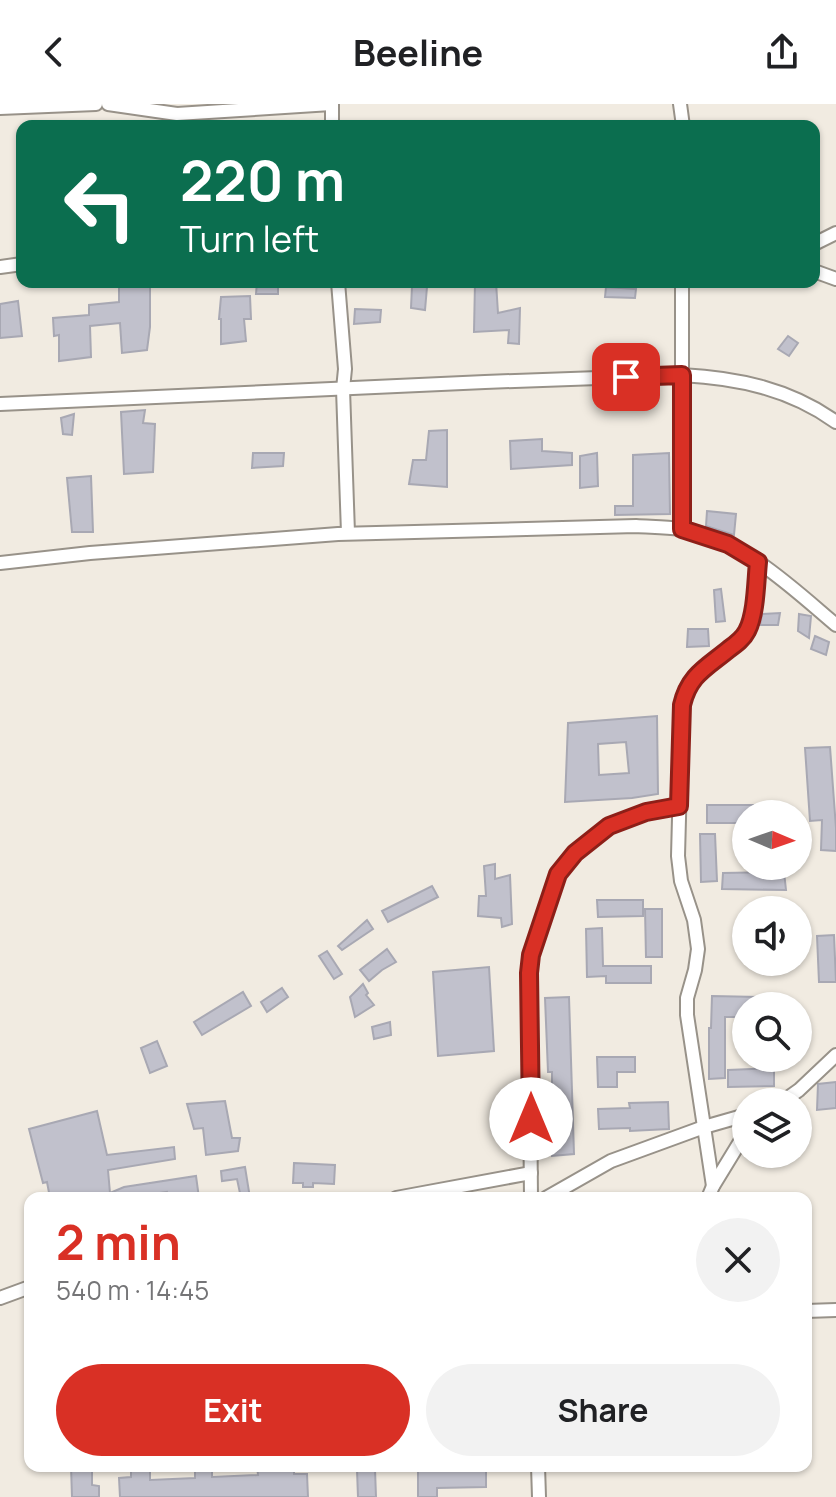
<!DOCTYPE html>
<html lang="en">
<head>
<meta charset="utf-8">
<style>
	body { margin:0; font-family:Manrope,sans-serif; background:#f2f2f2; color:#202124; height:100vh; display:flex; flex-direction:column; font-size:30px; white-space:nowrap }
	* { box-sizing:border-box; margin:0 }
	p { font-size:26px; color:#757577 }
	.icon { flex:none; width:44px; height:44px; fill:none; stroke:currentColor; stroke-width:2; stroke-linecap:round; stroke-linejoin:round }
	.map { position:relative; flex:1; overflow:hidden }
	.sheet { position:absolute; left:24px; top:1088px; width:788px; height:280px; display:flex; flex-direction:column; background:#fff; border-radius:16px; box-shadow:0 2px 6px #0004 }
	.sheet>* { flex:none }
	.top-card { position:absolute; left:16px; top:16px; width:804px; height:168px; border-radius:16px; box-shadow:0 2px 6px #0004; background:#0b6e4f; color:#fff; overflow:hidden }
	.needle { width:52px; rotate:92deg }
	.fabs { position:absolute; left:732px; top:696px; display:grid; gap:16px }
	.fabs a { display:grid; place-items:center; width:80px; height:80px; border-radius:50%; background:#fff; box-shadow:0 2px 6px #0004; font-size:40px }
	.pin { position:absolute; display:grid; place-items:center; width:68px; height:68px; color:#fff; margin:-34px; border-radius:16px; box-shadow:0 4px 12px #0006 }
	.me { position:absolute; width:88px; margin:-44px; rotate:0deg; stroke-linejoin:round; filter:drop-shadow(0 0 6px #0008) }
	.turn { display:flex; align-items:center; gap:28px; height:168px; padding:0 32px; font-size:36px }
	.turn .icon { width:104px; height:104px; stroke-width:2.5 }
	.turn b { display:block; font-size:56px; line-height:68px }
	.round { display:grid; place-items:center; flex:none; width:84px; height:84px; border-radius:42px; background:#f2f2f2 }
	.headline { display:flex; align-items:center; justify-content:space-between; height:136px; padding:0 32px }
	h1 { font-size:48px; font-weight:700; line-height:60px; color:#d93025 }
	.button { display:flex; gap:16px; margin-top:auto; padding:16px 32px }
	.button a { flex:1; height:92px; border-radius:48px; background:#d93025; color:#fff; font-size:32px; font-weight:700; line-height:92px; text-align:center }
	.button a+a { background:#f2f2f2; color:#202124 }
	header { display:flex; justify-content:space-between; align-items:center; height:104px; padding:0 32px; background:#fff; font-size:36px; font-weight:700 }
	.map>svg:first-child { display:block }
	.building { fill:#c1c1cc; stroke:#a8a8b3; stroke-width:2; fill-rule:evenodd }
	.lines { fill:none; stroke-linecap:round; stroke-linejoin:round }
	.street-casing { stroke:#989289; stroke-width:16 }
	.street { stroke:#fff; stroke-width:12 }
	.route-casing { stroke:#8d1f18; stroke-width:20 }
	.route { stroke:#d93025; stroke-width:14 }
</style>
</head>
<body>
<header><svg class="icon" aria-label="back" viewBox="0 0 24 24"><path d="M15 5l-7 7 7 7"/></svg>Beeline<svg class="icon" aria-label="share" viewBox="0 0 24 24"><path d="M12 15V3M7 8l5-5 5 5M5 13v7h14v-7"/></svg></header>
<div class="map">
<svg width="836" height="1393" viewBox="0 0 836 1393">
	<rect width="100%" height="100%" fill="#f1ebe1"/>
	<!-- building -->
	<g class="building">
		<polygon points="119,178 150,178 150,223 147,246 122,249 120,219 90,222 91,253 59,257 59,231 54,232 53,214 89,211 89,201 119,198"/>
		<polygon points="257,178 278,178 278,190 256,190"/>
		<polygon points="475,178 496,178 498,209 520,204 519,240 508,239 509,226 474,228"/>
		<polygon points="412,182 427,183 425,206 411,204"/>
		<polygon points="606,183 636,185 635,194 605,193"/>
		<polygon points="250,192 251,215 244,215 246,237 221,240 221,215 219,215 221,193"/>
		<polygon points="18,197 22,232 0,234 0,200"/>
		<polygon points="355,205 381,206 380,218 354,220"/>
		<polygon points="788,232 798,239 789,252 778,245"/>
		<polygon points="145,306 143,319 155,320 153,368 124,370 121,308"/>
		<polygon points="74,310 72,331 63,330 61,314"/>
		<polygon points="447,326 447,383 409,380 413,356 426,356 429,327"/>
		<polygon points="542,335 542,347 572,349 572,361 511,365 510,337"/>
		<polygon points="253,349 284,349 283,362 252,364"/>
		<polygon points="597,349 598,382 580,384 580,352"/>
		<polygon points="669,349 670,410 615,411 615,402 633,402 633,351"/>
		<polygon points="91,372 93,428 72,428 67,374"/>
		<polygon points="707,407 736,410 734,431 706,422"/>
		<polygon points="721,485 725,517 716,518 714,486"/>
		<polygon points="780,509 778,521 760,521 762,510"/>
		<polygon points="799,510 811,512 809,534 798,527"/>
		<polygon points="688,525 708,525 709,542 687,543"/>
		<polygon points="815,532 829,538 826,551 811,545"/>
		<path d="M 657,612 L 658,690 L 632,694 L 565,698 L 568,619 ZM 626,638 L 629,669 L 599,671 L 598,640 Z"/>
		<polygon points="830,643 836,724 836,747 821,746 822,716 810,717 805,644"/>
		<polygon points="707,701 753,701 753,710 746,710 746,719 707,719"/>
		<polygon points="700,730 715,730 717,777 701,778"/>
		<polygon points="495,760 495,775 510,771 512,820 502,823 501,814 478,812 479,792 486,792 484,762"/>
		<polygon points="784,768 786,786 722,785 723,769"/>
		<polygon points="432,782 438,793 388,818 382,807"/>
		<polygon points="597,796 643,796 643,812 598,813"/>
		<polygon points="645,805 662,805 662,853 646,853"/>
		<polygon points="367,816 373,825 342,846 338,842"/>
		<polygon points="602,824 603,862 651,862 651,879 606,879 606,872 587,873 586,825"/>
		<polygon points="834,831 836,878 819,878 817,832"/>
		<polygon points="387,845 396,858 382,866 369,877 360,866"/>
		<polygon points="327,847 342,870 334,875 319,852"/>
		<polygon points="489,863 494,947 438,952 433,868"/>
		<polygon points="363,880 368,889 366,891 374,901 355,913 350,893"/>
		<polygon points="282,884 288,893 267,908 261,898"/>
		<polygon points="243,888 251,902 202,931 194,918"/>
		<polygon points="712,892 759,893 759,902 746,902 746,913 725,913 725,974 709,975 709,924 711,924"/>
		<polygon points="569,893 574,1050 552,1052 552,968 548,968 545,894"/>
		<polygon points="390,918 391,931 374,935 372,923"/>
		<polygon points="157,937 167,962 150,969 141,944"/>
		<polygon points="597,953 635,953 635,968 617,968 617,983 598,983"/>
		<polygon points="774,964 774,982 728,983 728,966"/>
		<polygon points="836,978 836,1004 817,1006 818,980"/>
		<polygon points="225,997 232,1034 240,1034 238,1047 206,1051 203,1024 194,1025 187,1000"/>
		<polygon points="668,998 669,1025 630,1027 630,1024 599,1025 598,1005 630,1004 629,999"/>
		<polygon points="97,1007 107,1051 174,1043 175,1055 108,1066 110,1089 124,1083 196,1072 199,1094 168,1094 167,1088 126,1094 50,1094 47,1078 43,1079 29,1025"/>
		<polygon points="294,1059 335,1061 334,1080 313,1079 313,1083 303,1083 303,1079 293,1079"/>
		<polygon points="245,1063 250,1094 241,1094 237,1075 222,1077 221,1067"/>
		<polygon points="71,1362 92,1362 92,1381 99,1382 99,1393 72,1393"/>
		<polygon points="131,1362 150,1362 150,1376 195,1374 195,1362 212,1362 212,1373 258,1371 257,1362 294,1362 294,1370 307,1370 308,1393 120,1393 119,1374 131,1373"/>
		<polygon points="375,1365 376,1393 358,1393 357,1366"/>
		<polygon points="418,1365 436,1365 436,1367 486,1366 486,1383 437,1384 437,1393 418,1393"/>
	</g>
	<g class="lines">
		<defs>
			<g id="street">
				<polyline points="108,0 177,10 331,0"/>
				<polyline points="332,0 332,22"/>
				<polyline points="680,0 683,22"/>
				<polyline points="0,4 96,0"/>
				<polyline points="814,140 836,129"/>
				<polyline points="0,163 22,160"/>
				<polyline points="814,167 836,175"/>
				<polyline points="338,178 345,265 343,285 348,429"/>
				<path d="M 0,300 L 485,278 L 682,271 C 738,274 790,285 836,318"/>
				<polyline points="682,425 682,178"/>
				<path d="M 0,459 L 90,449 L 338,430 L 636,422 C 651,423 666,423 680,425 C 741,434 790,482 836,521"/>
				<polyline points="782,998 799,986 836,951"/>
				<path d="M 713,1082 L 687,911 L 687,894 L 695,866 L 698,845 L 694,816 L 681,777 L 678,752 L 682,601 C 683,596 684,588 687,583 C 700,559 734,551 747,527 C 756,510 756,478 758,458"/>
				<polyline points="396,1094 531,1069"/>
				<polyline points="531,1094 529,869 531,851 558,770 575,749 609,722 646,708 679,702"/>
				<polyline points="546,1094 611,1057 704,1023 746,1011"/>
				<polyline points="708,1094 713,1082 746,1028"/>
				<polyline points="0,1194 30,1183"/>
				<polyline points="806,1207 836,1206"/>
				<polyline points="538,1362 539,1393"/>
			</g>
		</defs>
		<!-- street casing -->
		<use href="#street" class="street-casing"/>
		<!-- street -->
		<use href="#street" class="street"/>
	</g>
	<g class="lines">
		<defs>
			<path id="route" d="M 531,1015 L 529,869 L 531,851 L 558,770 L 575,749 L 609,722 L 646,708 L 679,702 L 682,601 C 689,571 706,564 729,545 C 736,540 743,535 747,527 C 756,510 756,478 758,458 L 728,440 L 682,425 L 682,271 L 626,273"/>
		</defs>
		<!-- route casing -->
		<use href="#route" class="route-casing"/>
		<!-- route -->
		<use href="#route" class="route"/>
	</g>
</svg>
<div class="fabs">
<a><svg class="needle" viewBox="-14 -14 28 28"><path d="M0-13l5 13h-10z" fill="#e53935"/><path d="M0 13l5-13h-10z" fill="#757577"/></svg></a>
<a><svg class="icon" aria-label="sound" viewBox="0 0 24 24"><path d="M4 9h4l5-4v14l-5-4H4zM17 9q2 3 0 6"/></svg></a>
<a><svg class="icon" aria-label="search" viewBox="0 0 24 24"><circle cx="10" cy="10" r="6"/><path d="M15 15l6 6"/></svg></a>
<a><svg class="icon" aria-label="layers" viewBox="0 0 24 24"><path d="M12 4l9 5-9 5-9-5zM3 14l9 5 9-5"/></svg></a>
</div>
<div class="pin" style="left:626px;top:273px;background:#d93025"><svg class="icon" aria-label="arrive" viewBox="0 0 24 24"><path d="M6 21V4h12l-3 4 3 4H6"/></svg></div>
<svg class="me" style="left:531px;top:1015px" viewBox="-20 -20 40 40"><circle r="19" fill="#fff"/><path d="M0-13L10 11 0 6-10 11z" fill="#d93025"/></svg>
<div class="top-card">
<div class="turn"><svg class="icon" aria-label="left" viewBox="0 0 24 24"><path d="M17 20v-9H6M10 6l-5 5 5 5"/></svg><div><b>220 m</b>Turn left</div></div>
</div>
<section class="sheet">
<div class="headline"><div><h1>2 min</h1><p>540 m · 14:45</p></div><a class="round"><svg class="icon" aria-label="close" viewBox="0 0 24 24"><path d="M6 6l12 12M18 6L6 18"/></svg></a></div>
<div class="button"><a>Exit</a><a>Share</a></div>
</section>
</div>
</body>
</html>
